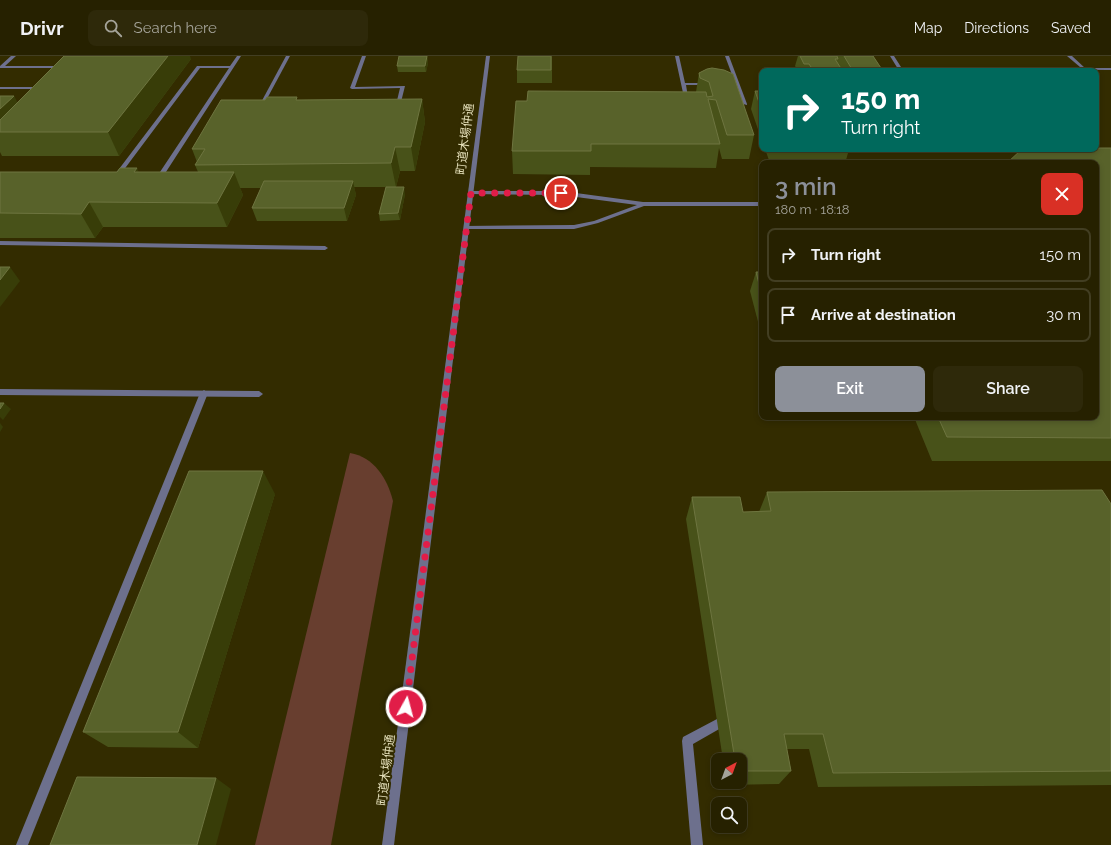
<!DOCTYPE html>
<html lang="en">
<head>
<meta charset="utf-8">
<style>
	body { margin:0; font-family:Raleway,"Noto Sans JP",sans-serif; background:#2e290a; color:#f1f3f6; height:100vh; display:flex; flex-direction:column; font-size:15px; white-space:nowrap }
	* { box-sizing:border-box; margin:0 }
	p { font-size:13px; color:#a4a399 }
	.icon { flex:none; width:22px; height:22px; fill:none; stroke:currentColor; stroke-width:2; stroke-linecap:round; stroke-linejoin:round }
	.map { position:relative; flex:1; overflow:hidden }
	.side { position:absolute; left:759px; top:104px; width:340px; height:260px; display:flex; flex-direction:column; background:#262100; border-radius:8px; box-shadow:0 2px 6px #0003,0 0 0 1px #423e22 }
	.side>* { flex:none }
	.banner { position:absolute; left:759px; top:12px; width:340px; height:84px; border-radius:8px; box-shadow:0 2px 6px #0003,0 0 0 1px #423e22; background:#00695c; color:#fff; overflow:hidden }
	.needle { width:26px; rotate:41deg }
	.buttons { position:absolute; left:711px; top:697px; display:grid; gap:8px }
	.buttons a { display:grid; place-items:center; width:36px; height:36px; border-radius:8px; background:#262100; box-shadow:0 2px 6px #0003,0 0 0 1px #423e22; font-size:20px }
	.pin { position:absolute; display:grid; place-items:center; width:34px; height:34px; color:#fff; margin:-17px; border:2px solid #fff; border-radius:50%; box-shadow:0 1px 4px #0007 }
	.me { position:absolute; width:44px; margin:-22px; rotate:7deg; stroke-linejoin:round; filter:drop-shadow(0 0 3px #0008) }
	.turn { display:flex; align-items:center; gap:14px; height:84px; padding:0 16px; font-size:18px }
	.turn .icon { width:52px; height:52px; stroke-width:2.5 }
	.turn b { display:block; font-size:28px; line-height:34px }
	.round { display:grid; place-items:center; flex:none; width:42px; height:42px; border-radius:8px; background:#2e290a }
	.overview { display:flex; align-items:center; justify-content:space-between; height:68px; padding:0 16px }
	h1 { font-size:24px; font-weight:600; line-height:30px; color:#8c9099 }
	.action { display:flex; gap:8px; margin-top:auto; padding:8px 16px }
	.action a { flex:1; height:46px; border-radius:8px; background:#8c9099; color:#fff; font-size:16px; font-weight:600; line-height:46px; text-align:center }
	.action a+a { background:#2e290a; color:#f1f3f6 }
	ul { padding:0; list-style:none }
	li { display:flex; align-items:center; gap:12px; height:54px; margin:0 8px 6px; padding:0 8px; border:2px solid #423e22; border-radius:8px }
	li div { flex:1 }
	li b { display:block; font-size:15px }
	li em { font-style:normal }
	header { display:flex; align-items:center; gap:24px; box-sizing:border-box; height:56px; padding:0 20px; background:#262100; border-bottom:1px solid #423e22 }
	header strong { font-size:19px }
	nav { display:flex; gap:22px; margin-inline-start:auto; font-size:14px }
	.search { width:280px; height:36px; background:#2e290a; display:flex; align-items:center; gap:10px; box-sizing:border-box; padding:0 14px; border-radius:8px; color:#a4a399; font-size:15px }
	.map>svg:first-child { display:block }
	.green { fill:#683e2f }
	.lines { fill:none; stroke-linecap:round; stroke-linejoin:round }
	.lane { fill:#6d708d; fill-rule:evenodd }
	.street { fill:#6d708d; fill-rule:evenodd }
	.wall { fill:#485219 }
	.shaded-wall { fill:#383d08 }
	.building { fill:#58622a; stroke:#6e7540 }
	.route { stroke:#e11d48; stroke-width:7; stroke-dasharray:0 12.6 }
	.labels { text-anchor:middle; dominant-baseline:central; stroke-width:4; stroke-linejoin:round; paint-order:stroke }
	.street-label { font-size:12px; fill:#e3deb8; stroke:#332c00 }
</style>
</head>
<body>
<header>
<strong>Drivr</strong>
<div class="search"><svg class="icon" aria-label="search" viewBox="0 0 24 24"><circle cx="10" cy="10" r="6"/><path d="M15 15l6 6"/></svg>Search here</div>
<nav><a>Map</a><a>Directions</a><a>Saved</a></nav>
</header>
<div class="map">
<svg width="1111" height="789" viewBox="0 0 1111 789">
	<rect width="100%" height="100%" fill="#332c00"/>
	<!-- green -->
	<path class="green" d="M 350,397 C 374,401 387,422 393,445 L 331,789 L 255,789 Z"/>
	<g class="lines">
		<!-- lane -->
		<g class="lane">
			<polygon points="11,0 16,0 5,10 59,10 61,11 57,14 55,12 0,12 0,10"/>
			<polygon points="237,0 241,0 164,119 154,120 151,118 154,116 160,116 229,12 200,12 120,119 116,119 116,117 197,10 230,10"/>
			<polygon points="286,0 290,0 262,52 258,53 258,52"/>
			<polygon points="362,0 366,0 355,31 405,30 399,54 395,53 400,32 352,33 350,32"/>
			<polygon points="675,0 679,0 685,27 708,27 710,28 708,29 686,29 689,47 685,46"/>
			<polygon points="725,0 729,0 747,48 747,49 743,48"/>
			<polygon points="890,0 894,0 901,11 1080,11 1067,0 1072,0 1085,12 1111,12 1111,14 900,13 898,13"/>
			<polygon points="0,31 38,31 40,32 38,33 0,33"/>
			<polygon points="963,104 1018,105 1021,107 961,107 961,105"/>
			<polygon points="471,135 561,135 643,146 762,146 762,150 644,150 598,167 574,173 466,173 464,172 464,170 574,169 594,165 637,149 561,139 469,138 469,136"/>
			<polygon points="204,334 208,337 28,789 16,789 200,337"/>
			<polygon points="717,663 721,664 722,668 721,672 693,688 703,789 691,789 682,685 683,681"/>
		</g>
		<!-- street -->
		<g class="street">
			<polygon points="486,0 490,0 394,789 382,789"/>
			<polygon points="0,185 325,190 328,192 325,194 0,189"/>
			<polygon points="0,333 259,335 263,338 259,341 0,339"/>
		</g>
	</g>
	<!-- wall -->
	<g class="wall">
		<polygon points="427,0 428,7 426,16 398,16 397,10"/>
		<polygon points="552,0 552,27 517,27 517,14"/>
		<polygon points="798,0 873,0 883,15 798,15 795,10"/>
		<polygon points="191,3 119,100 2,100 0,96 0,40 14,40 17,47"/>
		<polygon points="707,13 754,79 749,103 722,103 719,92 716,112 590,111 590,119 513,118 512,95 527,45 696,36 699,17"/>
		<polygon points="755,35 762,35 762,85 751,53"/>
		<polygon points="422,43 425,66 415,115 400,115 396,131 405,138 400,164 380,165 379,158 386,131 354,131 356,139 347,165 257,165 252,152 261,132 240,132 243,139 227,171 103,171 95,182 0,182 0,116 198,116 195,109 197,106 192,93 298,44"/>
		<polygon points="1111,92 1111,405 932,405 914,361 1096,361"/>
		<polygon points="765,93 848,93 849,94 845,107 770,107"/>
		<polygon points="756,216 762,216 762,281 750,235"/>
		<polygon points="767,436 1111,448 1111,729 818,731 809,693 787,693 791,715 779,728 726,729 726,726 740,726 740,704 723,704 686,463 692,441 743,456 759,456"/>
		<polygon points="275,438 198,692 108,691 83,676"/>
	</g>
	<!-- shaded-wall -->
	<g class="shaded-wall">
		<polygon points="168,0 190,0 191,3 119,100 108,76"/>
		<polygon points="427,0 428,7 426,16 425,10"/>
		<polygon points="14,40 27,63 0,76 0,53"/>
		<polygon points="422,43 425,66 415,115 411,91"/>
		<polygon points="395,91 400,115 396,131 391,107"/>
		<polygon points="137,112 148,136 134,116"/>
		<polygon points="234,116 243,139 227,171 217,147"/>
		<polygon points="353,125 356,139 347,165 344,152"/>
		<polygon points="404,131 405,138 400,164 398,157"/>
		<polygon points="89,146 103,171 95,182 81,158"/>
		<polygon points="10,211 20,225 0,251 0,224"/>
		<polygon points="4,347 11,353 3,364 0,361 0,353"/>
		<polygon points="0,367 3,371 0,376"/>
		<polygon points="263,415 275,438 198,692 178,676"/>
		<polygon points="216,722 231,733 216,789 197,789"/>
	</g>
	<!-- building -->
	<g class="building">
		<polygon points="64,0 168,0 108,76 0,76 0,64"/>
		<polygon points="399,0 427,0 425,10 397,10"/>
		<polygon points="518,0 551,0 551,14 517,14"/>
		<polygon points="800,0 837,0 838,3 835,3 842,14 813,14 809,8 804,8"/>
		<polygon points="844,0 873,0 883,15 853,15"/>
		<polygon points="712,12 724,14 733,18 754,79 727,79 716,44 708,43 720,88 591,88 591,95 512,95 516,45 527,45 528,35 706,36 707,41 713,40 709,26 700,22 699,17 707,13"/>
		<polygon points="755,35 762,35 762,55"/>
		<polygon points="0,40 14,40 0,53"/>
		<polygon points="267,41 297,41 296,44 422,43 411,91 395,91 391,107 195,109 205,93 192,93 221,44 265,44"/>
		<polygon points="1096,92 1111,92 1111,382 947,381 938,361 1096,361 1096,107 1007,107 1022,93 1096,93"/>
		<polygon points="776,93 848,93 849,94 776,94"/>
		<polygon points="120,112 137,112 134,116 234,116 217,147 89,146 81,158 0,157 0,116 117,116"/>
		<polygon points="264,125 353,125 344,152 252,152"/>
		<polygon points="386,131 404,131 398,157 379,158"/>
		<polygon points="0,211 10,211 0,224"/>
		<polygon points="756,216 762,216 762,240"/>
		<polygon points="0,347 4,347 0,353"/>
		<polygon points="189,415 263,415 178,676 83,676"/>
		<polygon points="1102,434 1111,448 1111,715 833,717 823,678 784,678 791,715 740,715 740,704 735,704 692,441 740,441 743,456 771,455 767,436"/>
		<polygon points="77,721 216,722 197,789 50,789"/>
	</g>
	<g class="lines">
		<!-- route -->
		<polyline class="route" points="406,651 471,137 561,137"/>
	</g>
	<g class="labels">
		<!-- street labels -->
		<g class="street-label">
			<text transform="translate(465 83) rotate(-83)">町道木場仲通</text>
			<text transform="translate(386 714) rotate(-83)">町道木場仲通</text>
		</g>
	</g>
</svg>
<div class="buttons">
<a><svg class="needle" viewBox="-14 -14 28 28"><path d="M0-13l5 13h-10z" fill="#e53935"/><path d="M0 13l5-13h-10z" fill="#a4a399"/></svg></a>
<a><svg class="icon" aria-label="search" viewBox="0 0 24 24"><circle cx="10" cy="10" r="6"/><path d="M15 15l6 6"/></svg></a>
</div>
<div class="pin" style="left:561px;top:137px;background:#d93025"><svg class="icon" aria-label="arrive" viewBox="0 0 24 24"><path d="M6 21V4h12l-3 4 3 4H6"/></svg></div>
<svg class="me" style="left:406px;top:651px" viewBox="-20 -20 40 40"><circle r="17" fill="#e11d48" stroke="#fff" stroke-width="3"/><path d="M0-11L8 9 0 5-8 9z" fill="#fff"/></svg>
<div class="banner">
<div class="turn"><svg class="icon" aria-label="right" viewBox="0 0 24 24"><path d="M7 20v-9h11M14 6l5 5-5 5"/></svg><div><b>150 m</b>Turn right</div></div>
</div>
<section class="side">
<div class="overview"><div><h1>3 min</h1><p>180 m · 18:18</p></div><a class="round" style="background:#d93025;color:#fff"><svg class="icon" aria-label="close" viewBox="0 0 24 24"><path d="M6 6l12 12M18 6L6 18"/></svg></a></div>
<ul>
<li><svg class="icon" aria-label="right" viewBox="0 0 24 24"><path d="M7 20v-9h11M14 6l5 5-5 5"/></svg><div><b>Turn right</b></div><em>150 m</em></li>
<li><svg class="icon" aria-label="arrive" viewBox="0 0 24 24"><path d="M6 21V4h12l-3 4 3 4H6"/></svg><div><b>Arrive at destination</b></div><em>30 m</em></li>
</ul>
<div class="action"><a>Exit</a><a>Share</a></div>
</section>
</div>
</body>
</html>
